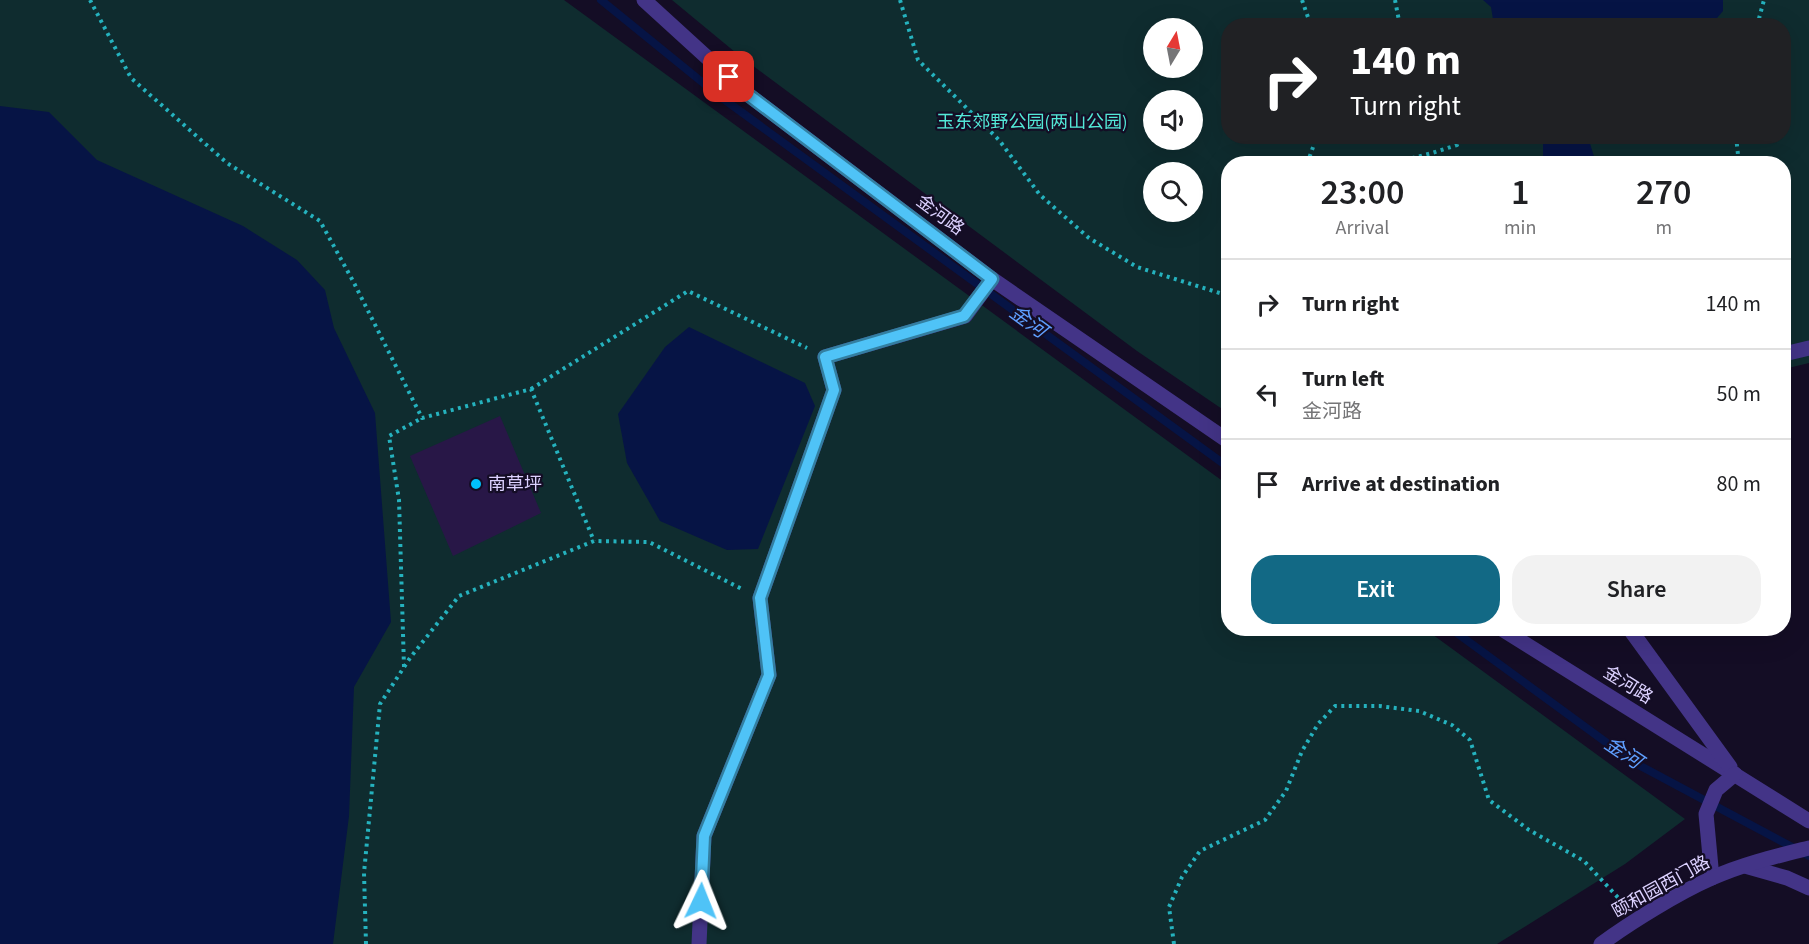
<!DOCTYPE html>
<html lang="en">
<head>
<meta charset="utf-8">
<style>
	body { margin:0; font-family:"Source Sans 3","Noto Sans SC",sans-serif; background:#f2f2f2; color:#202124; height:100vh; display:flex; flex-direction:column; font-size:22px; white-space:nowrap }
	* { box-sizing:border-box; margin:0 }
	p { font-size:20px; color:#757577 }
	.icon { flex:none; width:33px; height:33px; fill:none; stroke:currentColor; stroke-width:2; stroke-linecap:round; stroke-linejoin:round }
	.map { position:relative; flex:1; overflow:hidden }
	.details { position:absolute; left:1221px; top:156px; width:570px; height:480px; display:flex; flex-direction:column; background:#fff; border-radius:24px; box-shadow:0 6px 24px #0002 }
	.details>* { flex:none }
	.guide { position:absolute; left:1221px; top:18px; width:570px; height:126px; border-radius:24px; box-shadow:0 6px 24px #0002; background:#202124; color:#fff; overflow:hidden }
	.needle { width:39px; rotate:10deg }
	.fabs { position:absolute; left:1143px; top:18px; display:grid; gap:12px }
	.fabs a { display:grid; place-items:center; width:60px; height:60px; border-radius:50%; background:#fff; box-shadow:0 6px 24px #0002; font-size:30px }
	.pin { position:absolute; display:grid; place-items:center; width:51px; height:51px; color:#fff; margin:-26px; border-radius:12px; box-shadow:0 3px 9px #0006 }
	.me { position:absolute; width:66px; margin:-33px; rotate:2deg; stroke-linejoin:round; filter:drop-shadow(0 0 4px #0008) }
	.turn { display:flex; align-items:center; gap:21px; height:126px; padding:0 30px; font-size:27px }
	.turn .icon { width:78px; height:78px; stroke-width:2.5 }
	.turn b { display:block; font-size:42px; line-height:51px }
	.eta { display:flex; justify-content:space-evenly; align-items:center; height:102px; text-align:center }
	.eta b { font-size:36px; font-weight:600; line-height:42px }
	.button { display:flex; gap:12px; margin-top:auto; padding:12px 30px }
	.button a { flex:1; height:69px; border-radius:24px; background:#126985; color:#fff; font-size:24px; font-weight:600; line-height:69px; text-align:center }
	.button a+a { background:#f2f2f2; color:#202124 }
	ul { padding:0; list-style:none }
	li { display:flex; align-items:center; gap:18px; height:90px; padding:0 30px; border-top:2px solid #e0e0e0 }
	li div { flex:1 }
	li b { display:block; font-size:22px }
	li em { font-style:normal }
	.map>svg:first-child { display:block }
	.green { fill:#0f2c2f; fill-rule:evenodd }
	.water { fill:#061445 }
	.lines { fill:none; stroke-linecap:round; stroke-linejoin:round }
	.stream { stroke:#061445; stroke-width:8 }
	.building { fill:#281747 }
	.path { stroke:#25b2be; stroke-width:4; stroke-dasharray:3 4.5; stroke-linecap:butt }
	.minor { stroke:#433487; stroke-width:15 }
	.route-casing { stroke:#337fa1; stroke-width:15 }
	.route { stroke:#4fc3f7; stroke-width:10 }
	.poi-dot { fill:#00c0fc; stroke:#140d25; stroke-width:2 }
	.labels { text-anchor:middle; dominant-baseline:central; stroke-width:4.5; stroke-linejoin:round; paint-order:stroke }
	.park-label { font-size:18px; fill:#53e8d7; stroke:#140d25 }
	.street-label { font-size:18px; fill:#dcd1ff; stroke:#140d25 }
	.poi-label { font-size:18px; fill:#dcd1ff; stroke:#140d25; text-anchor:start }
	.water-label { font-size:20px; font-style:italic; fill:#5f9fff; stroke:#140d25 }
</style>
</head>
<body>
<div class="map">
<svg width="1809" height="944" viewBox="0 0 1809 944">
	<rect width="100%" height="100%" fill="#140d25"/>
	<!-- green -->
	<g class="green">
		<polygon points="0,0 564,0 1228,485 1228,628 1425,629 1685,819 1625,864 1497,944 0,944"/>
		<path d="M 672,0 L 1809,0 L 1809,363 L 1784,369 L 1784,164 L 1228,164 L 1228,413 L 1137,351 L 741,57 ZM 1228,26 L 1784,26 L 1784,136 L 1228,136 ZM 1154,28 L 1192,28 L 1192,68 L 1154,68 ZM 1154,100 L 1192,100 L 1192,140 L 1154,140 ZM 1154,172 L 1192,172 L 1192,212 L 1154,212 Z"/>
	</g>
	<!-- water -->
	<g class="water">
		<polygon points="1483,0 1723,0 1723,11 1711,25 1494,26 1491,7"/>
		<polygon points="0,106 49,112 97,160 243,226 297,260 325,290 334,328 375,413 391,622 354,687 349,816 333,944 0,944"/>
		<polygon points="1543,137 1588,137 1596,163 1543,163"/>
		<polygon points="689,327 805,383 815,406 758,549 727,550 660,521 627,463 618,414 665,347"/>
	</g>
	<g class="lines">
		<!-- stream -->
		<g class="stream">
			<polyline points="601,0 718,95 1228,467"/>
			<polyline points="1450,628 1633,762 1809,856"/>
		</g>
	</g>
	<!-- building -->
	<polygon class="building" points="500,416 541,513 453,556 410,456"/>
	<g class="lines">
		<!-- path -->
		<g class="path">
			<polyline points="90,0 131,78 227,163 320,221 353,281 422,418 531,389 594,541"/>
			<polyline points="900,0 918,60 999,140 1040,195 1089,238 1137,267 1226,295"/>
			<polyline points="1302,0 1311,26"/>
			<polyline points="1395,0 1400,26"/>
			<polyline points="1757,26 1764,0"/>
			<polyline points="1736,136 1739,164"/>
			<polyline points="1307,164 1317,136"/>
			<polyline points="1390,164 1432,153 1457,145 1460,136"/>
			<polyline points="531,389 688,291 807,348"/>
			<polyline points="404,667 399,500 389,436 422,418"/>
			<polyline points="366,944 364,873 380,704 410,658 459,596 594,541 649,542 742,589"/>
			<polyline points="1174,944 1169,907 1182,877 1200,851 1265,820 1286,791 1302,751 1318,724 1335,706 1379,706 1419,711 1452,725 1470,740 1489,800 1529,830 1584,861 1624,904"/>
		</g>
		<!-- minor -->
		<g class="minor">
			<polyline points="644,0 746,93 992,279 1228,441"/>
			<polyline points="1784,354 1809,348"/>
			<polyline points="1500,628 1809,821"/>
			<polyline points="1629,628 1730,767"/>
			<polyline points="1745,866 1787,878 1809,888"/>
			<polyline points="1712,878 1706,814 1716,790 1735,774"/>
			<polyline points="699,944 704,836 769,675 760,598 834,390 825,357 965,316 992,279"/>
			<path d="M 1601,944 C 1631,922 1678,893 1712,878 C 1743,864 1777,856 1809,848"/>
		</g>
	</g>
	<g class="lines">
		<defs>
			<polyline id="route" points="701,901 704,836 769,675 760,598 834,390 825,357 964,316 992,279 746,93 729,77"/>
		</defs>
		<!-- route casing -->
		<use href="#route" class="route-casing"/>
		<!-- route -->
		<use href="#route" class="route"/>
	</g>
	<!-- markers -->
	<circle class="poi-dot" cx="476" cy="484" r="6"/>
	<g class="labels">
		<!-- park labels -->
		<g class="park-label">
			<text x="1032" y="122">玉东郊野公园(两山公园)</text>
		</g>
		<!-- street labels -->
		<g class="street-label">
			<text transform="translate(940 215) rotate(37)">金河路</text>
			<text transform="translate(1628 685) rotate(32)">金河路</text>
			<text transform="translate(1661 887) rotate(-29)">颐和园西门路</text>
		</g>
		<!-- poi labels -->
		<g class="poi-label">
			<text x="488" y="484">南草坪</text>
		</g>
		<!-- water labels -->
		<g class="water-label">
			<text transform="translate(1028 322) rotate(36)">金河</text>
			<text transform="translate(1623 753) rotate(34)">金河</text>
		</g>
	</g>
</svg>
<div class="fabs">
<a><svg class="needle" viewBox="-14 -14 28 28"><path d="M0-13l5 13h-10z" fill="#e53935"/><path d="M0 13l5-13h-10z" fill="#757577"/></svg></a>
<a><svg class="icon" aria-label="sound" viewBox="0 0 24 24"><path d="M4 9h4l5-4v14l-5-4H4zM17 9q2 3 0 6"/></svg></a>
<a><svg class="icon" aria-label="search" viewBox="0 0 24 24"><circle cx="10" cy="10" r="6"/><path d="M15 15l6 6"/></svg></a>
</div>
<div class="pin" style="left:729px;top:77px;background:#d93025"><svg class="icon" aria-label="arrive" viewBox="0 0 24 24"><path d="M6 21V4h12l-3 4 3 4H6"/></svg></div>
<svg class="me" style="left:701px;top:901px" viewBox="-20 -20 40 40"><path d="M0-17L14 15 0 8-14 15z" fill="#4fc3f7" stroke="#fff" stroke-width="4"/></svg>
<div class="guide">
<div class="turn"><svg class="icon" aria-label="right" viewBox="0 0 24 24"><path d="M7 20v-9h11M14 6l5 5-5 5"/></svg><div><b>140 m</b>Turn right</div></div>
</div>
<section class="details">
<div class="eta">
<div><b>23:00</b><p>Arrival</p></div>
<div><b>1</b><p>min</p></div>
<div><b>270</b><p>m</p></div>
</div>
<ul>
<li><svg class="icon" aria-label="right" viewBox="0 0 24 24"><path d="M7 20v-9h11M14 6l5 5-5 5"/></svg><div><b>Turn right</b></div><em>140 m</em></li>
<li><svg class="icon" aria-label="left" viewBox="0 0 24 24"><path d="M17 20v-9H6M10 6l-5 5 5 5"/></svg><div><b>Turn left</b><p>金河路</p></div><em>50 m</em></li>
<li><svg class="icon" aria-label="arrive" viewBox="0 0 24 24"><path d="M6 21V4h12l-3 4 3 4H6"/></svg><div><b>Arrive at destination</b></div><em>80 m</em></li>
</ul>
<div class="button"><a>Exit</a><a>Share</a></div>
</section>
</div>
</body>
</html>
